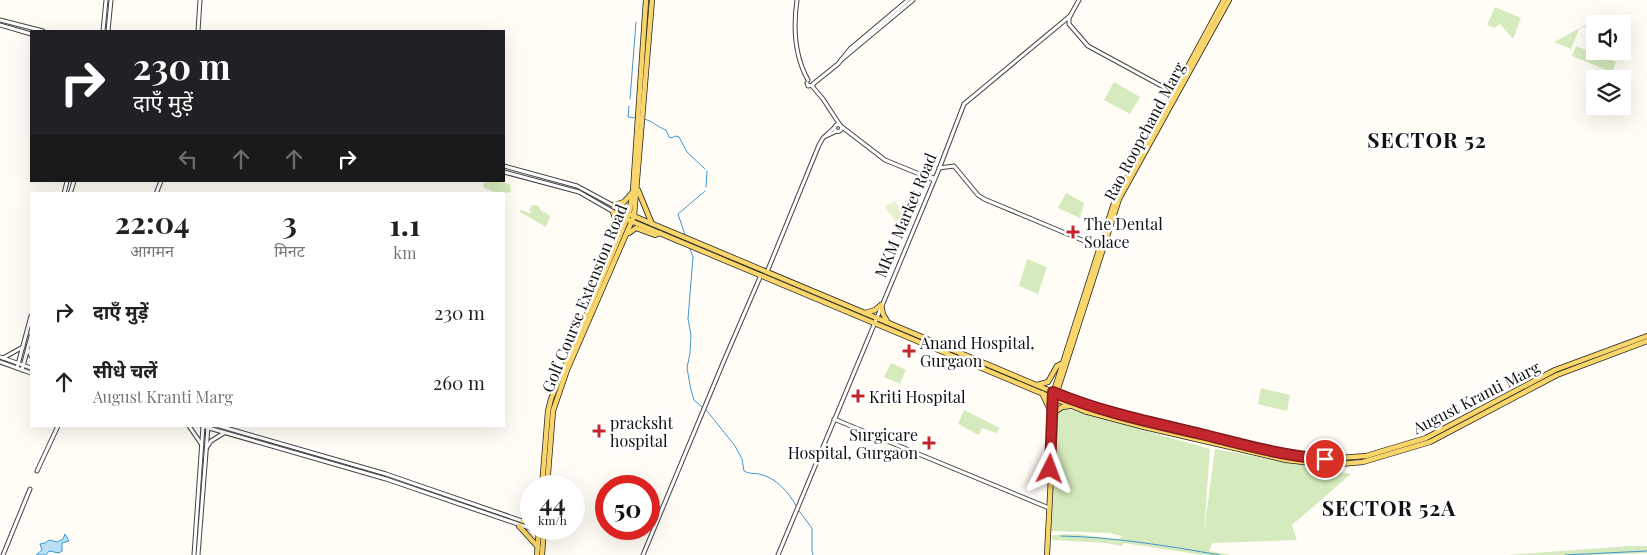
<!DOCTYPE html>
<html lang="hi">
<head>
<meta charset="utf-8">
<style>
	body { margin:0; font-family:"Playfair Display","Noto Sans Devanagari",serif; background:#f2f2f2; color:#222; height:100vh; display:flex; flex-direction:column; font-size:19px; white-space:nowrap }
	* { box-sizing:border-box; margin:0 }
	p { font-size:16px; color:#767676 }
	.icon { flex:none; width:28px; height:28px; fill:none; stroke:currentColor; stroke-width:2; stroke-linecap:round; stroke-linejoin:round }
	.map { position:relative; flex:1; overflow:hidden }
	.side { position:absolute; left:30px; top:192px; width:475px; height:235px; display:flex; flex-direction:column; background:#fff; border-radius:0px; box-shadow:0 5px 20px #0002 }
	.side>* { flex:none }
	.banner { position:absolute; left:30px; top:30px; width:475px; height:152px; border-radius:0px; box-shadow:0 5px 20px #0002; background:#202124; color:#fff; overflow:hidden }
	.tools { position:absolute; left:1586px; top:15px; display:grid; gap:10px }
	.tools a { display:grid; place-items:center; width:45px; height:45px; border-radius:0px; background:#fff; box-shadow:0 5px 20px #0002; font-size:25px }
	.speed { position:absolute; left:520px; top:475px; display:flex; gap:10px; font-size:25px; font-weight:700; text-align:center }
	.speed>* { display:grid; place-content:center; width:65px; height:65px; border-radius:50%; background:#fff; box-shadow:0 5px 20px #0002; line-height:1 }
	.speed small { font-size:12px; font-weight:400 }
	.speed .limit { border:8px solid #d22; background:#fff; color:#111 }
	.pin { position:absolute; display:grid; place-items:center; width:42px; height:42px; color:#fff; margin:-21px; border:2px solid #fff; border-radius:50%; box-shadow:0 1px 5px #0007 }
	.me { position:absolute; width:55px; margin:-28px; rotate:3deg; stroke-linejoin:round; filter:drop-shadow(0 0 4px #0008) }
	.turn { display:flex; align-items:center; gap:18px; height:105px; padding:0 20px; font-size:22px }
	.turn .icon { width:65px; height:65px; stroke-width:2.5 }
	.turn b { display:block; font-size:35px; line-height:42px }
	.lanes { display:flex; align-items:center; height:48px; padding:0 20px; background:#0003; justify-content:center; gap:25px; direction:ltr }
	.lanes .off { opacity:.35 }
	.eta { display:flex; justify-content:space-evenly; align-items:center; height:85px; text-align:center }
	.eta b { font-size:30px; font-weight:700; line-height:35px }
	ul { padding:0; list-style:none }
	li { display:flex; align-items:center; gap:15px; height:70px; padding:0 20px }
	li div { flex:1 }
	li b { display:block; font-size:19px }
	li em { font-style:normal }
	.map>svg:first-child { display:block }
	.green { fill:#d5ebbd }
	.pitch { fill:#e6f2cf }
	.water { fill:#b9e0f7; stroke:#3f96cf }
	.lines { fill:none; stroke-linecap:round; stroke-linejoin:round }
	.stream { stroke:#3f96cf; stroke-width:1 }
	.minor-casing { stroke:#444; stroke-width:5 }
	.major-casing { stroke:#222; stroke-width:6 }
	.minor { stroke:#fff; stroke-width:3 }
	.major { stroke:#f9d66b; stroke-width:4.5 }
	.route-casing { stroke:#7f191e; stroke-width:12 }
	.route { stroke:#c4262e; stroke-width:9 }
	.poi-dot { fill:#c4262e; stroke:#fff; stroke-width:2 }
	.labels { text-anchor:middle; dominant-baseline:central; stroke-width:5; stroke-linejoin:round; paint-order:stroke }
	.street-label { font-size:16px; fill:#111; stroke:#fff }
	.poi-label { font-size:16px; fill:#111; stroke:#fff; text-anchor:start }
	.district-label { font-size:21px; font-weight:bold; letter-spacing:1px; fill:#111; stroke:#fff }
</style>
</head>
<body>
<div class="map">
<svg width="1647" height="555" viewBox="0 0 1647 555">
	<rect width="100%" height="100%" fill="#fffdf5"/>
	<!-- green -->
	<g class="green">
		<polygon points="1495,7 1521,18 1513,39 1500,24 1494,28 1487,25"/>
		<polygon points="1616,16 1613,21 1611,20 1610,24 1595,24 1595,31 1584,27 1579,29 1571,49 1554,42 1584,26"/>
		<polygon points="1576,46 1616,62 1612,72 1572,56"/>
		<polygon points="1114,82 1140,97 1130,114 1104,100"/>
		<polygon points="485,181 499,181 510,185 511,192 498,194 483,187"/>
		<polygon points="1066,193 1084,203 1080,218 1058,208"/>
		<polygon points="532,205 539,206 540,210 548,214 550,217 546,227 520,212 521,210 530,213 531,211 529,210"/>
		<polygon points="1027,259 1047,267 1038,294 1019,286"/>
		<polygon points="891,363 906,370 900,384 884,377"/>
		<polygon points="1261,388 1290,395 1287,411 1258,404"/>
		<polygon points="1067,409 1210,449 1204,532 1215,449 1351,474 1292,525 1297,540 1212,543 1209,551 1232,555 1203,555 1124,543 1122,546 1106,543 1052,540 1052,535 1078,534 1119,540 1122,536 1110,533 1051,531 1057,414 1061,410"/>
		<polygon points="964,410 1000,428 996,433 982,428 979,435 958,424"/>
		<polygon points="1630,546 1647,546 1647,553 1592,555 1507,555"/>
	</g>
	<!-- pitch -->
	<polygon class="pitch" points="895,201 900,210 908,206 913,216 896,225 891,215 895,212 890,215 885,206"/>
	<!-- water -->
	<polygon class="water" points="65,534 69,541 62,543 62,551 59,553 49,551 46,555 36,555 42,550 40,544 45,543 49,540 57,542 63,539"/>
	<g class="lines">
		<!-- stream -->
		<g class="stream">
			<polyline points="630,99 636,22"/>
			<polyline points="629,106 628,117 636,118"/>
			<path d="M 643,119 C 652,120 657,127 666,130 L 669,137 L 672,138 L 675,136 L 679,137 L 687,152 L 705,169"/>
			<polyline points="706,187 707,171"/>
			<polyline points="685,235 678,214 705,191"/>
			<path d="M 690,249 L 693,257 L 688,319 L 691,335 L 690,353 L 687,368 L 691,390 L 694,400 L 708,412 L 735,446 L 742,459 L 744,471 C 749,474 753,473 759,474 C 777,478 788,492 797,507"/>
			<polyline points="799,511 812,528 812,551 813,555"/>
			<path d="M 1061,536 C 1114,537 1168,546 1220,555"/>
			<polyline points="1565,555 1647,551"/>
		</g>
		<defs>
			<g id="minor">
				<path d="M 797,0 C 793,28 794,55 808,80"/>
				<polyline points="1079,0 1069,18 1069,24 1088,46 1169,90 1176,91"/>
				<polyline points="0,20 43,31"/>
				<polyline points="0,25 31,34"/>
				<polyline points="103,31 106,0"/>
				<polyline points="108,31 111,0"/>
				<polyline points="198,31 200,0"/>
				<polyline points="841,60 913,0"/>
				<polyline points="807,83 808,86 813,85"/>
				<polyline points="813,84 838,64 850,49 908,0"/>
				<polyline points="812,86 823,99 840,125"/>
				<circle cx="838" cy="128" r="3.5"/>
				<polyline points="842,127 885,160 934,180"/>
				<polyline points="826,136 837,131"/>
				<polyline points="504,166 577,186 629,214"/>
				<polyline points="939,168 954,166 978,195 984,199 1101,248"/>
				<polyline points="504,172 579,192 626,219"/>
				<polyline points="923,174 934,178"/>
				<polyline points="64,194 67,181"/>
				<polyline points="70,194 74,181"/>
				<polyline points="156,194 161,181"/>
				<polyline points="767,272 819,145 823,138 835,127"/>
				<polyline points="28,349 31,356"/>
				<polyline points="0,357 31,368"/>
				<polyline points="3,358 23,347"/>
				<polyline points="0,362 31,373"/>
				<polyline points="17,368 31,316"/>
				<polyline points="22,370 31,336"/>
				<polyline points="834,419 1049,508"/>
				<polyline points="189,426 202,445"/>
				<polyline points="202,426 386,479 544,533"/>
				<polyline points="219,426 386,474 531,524"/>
				<polyline points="207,447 211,441 224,433"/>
				<polyline points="37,471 58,426"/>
				<polyline points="3,555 30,489"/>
				<polyline points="194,555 203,426"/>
				<polyline points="198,555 208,427"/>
				<polyline points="643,555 723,363 761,275"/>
				<polyline points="778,555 939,169 964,104 1070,16"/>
			</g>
			<g id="major">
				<polyline points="638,190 652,224"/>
				<polyline points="614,205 624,202 631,194"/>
				<polyline points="613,212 620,233"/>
				<polyline points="629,214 1053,392 1093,408 1295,456 1325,459 1366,456 1426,438 1555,370 1647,336"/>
				<polyline points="626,219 1084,411 1144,427 1286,460 1329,465 1363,462 1430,442 1557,375 1647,341"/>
				<polyline points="629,233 636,228 655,235 660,233"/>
				<polyline points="881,305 883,314 887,321"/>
				<polyline points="865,313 875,310 881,305"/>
				<polyline points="1037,385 1048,382 1057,366 1061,364"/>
				<polyline points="1042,393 1052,414"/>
				<polyline points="1053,394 1114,203 1224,0"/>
				<polyline points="1055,412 1062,407 1070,406"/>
				<polyline points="542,486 548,411 551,399 629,214 633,190 646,0"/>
				<polyline points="547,486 553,411 567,370 634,216 652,0"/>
				<polyline points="523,521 531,520"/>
				<polyline points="519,526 538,547"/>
				<polyline points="537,555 539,529"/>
				<polyline points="542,555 544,529"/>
				<polyline points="1047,555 1055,398 1111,224 1119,199 1229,0"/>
			</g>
		</defs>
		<!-- minor casing -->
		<use href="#minor" class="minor-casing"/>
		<!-- major casing -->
		<use href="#major" class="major-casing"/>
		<!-- minor -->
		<use href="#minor" class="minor"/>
		<!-- major -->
		<use href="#major" class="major"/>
	</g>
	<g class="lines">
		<defs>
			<path id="route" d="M 1050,469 L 1053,392 C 1101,412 1150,422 1201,434 C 1242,444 1282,456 1325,459"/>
		</defs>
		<!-- route casing -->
		<use href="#route" class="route-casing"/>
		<!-- route -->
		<use href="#route" class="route"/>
	</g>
	<!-- markers -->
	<g class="poi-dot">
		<path d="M1070.5 224.5h5v5h5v5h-5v5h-5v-5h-5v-5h5z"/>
		<path d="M906.5 343.5h5v5h5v5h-5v5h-5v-5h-5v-5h5z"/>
		<path d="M855.5 388.5h5v5h5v5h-5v5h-5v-5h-5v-5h5z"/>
		<path d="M596.5 423.5h5v5h5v5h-5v5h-5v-5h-5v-5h5z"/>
		<path d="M926.5 435.5h5v5h5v5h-5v5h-5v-5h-5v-5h5z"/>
	</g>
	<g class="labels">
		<!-- street labels -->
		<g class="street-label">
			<text transform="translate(1144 131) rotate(-62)">Rao Roopchand Marg</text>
			<text transform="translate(905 215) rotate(-67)">MKM Market Road</text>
			<text transform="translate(584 298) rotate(-68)">Golf Course Extension Road</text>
			<text transform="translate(1476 397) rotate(-27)">August Kranti Marg</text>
		</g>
		<!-- poi labels -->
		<g class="poi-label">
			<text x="1084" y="223">The Dental<tspan x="1084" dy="18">Solace</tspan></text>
			<text x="920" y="342">Anand Hospital,<tspan x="920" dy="18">Gurgaon</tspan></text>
			<text x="869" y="396">Kriti Hospital</text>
			<text x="610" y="422">pracksht<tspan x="610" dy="18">hospital</tspan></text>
			<text x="918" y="434" text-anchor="end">Surgicare<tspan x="918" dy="18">Hospital, Gurgaon</tspan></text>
		</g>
		<!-- district labels -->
		<g class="district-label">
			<text x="1427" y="139">SECTOR 52</text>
			<text x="1389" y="507">SECTOR 52A</text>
		</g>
	</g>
</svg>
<div class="tools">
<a><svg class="icon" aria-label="sound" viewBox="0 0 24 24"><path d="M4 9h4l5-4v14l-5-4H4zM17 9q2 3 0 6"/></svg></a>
<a><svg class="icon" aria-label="layers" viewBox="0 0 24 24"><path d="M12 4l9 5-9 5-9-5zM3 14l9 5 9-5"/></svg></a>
</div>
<div class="speed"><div>44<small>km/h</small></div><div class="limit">50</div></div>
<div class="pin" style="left:1325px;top:459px;background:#d93025"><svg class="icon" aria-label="arrive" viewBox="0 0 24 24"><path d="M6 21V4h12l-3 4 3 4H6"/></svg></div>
<svg class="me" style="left:1050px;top:469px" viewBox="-20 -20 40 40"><path d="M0-17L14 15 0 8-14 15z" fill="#c4262e" stroke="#fff" stroke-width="4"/></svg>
<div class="banner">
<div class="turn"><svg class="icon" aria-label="right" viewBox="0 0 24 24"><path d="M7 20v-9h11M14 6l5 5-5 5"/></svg><div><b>230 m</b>दाएँ मुड़ें</div></div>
<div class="lanes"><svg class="icon off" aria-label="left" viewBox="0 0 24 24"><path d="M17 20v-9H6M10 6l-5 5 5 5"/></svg><svg class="icon off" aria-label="ahead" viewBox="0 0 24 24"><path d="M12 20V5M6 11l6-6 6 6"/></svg><svg class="icon off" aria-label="ahead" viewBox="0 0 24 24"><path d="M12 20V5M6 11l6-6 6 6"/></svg><svg class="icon" aria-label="right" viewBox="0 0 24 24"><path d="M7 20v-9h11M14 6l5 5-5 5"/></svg></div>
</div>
<section class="side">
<div class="eta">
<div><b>22:04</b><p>आगमन</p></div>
<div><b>3</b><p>मिनट</p></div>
<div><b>1.1</b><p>km</p></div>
</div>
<ul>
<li><svg class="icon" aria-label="right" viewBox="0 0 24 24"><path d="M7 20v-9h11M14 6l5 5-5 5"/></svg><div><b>दाएँ मुड़ें</b></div><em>230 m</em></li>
<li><svg class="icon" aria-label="ahead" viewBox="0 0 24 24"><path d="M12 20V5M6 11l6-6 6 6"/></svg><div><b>सीधे चलें</b><p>August Kranti Marg</p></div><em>260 m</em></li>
</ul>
</section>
</div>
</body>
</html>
